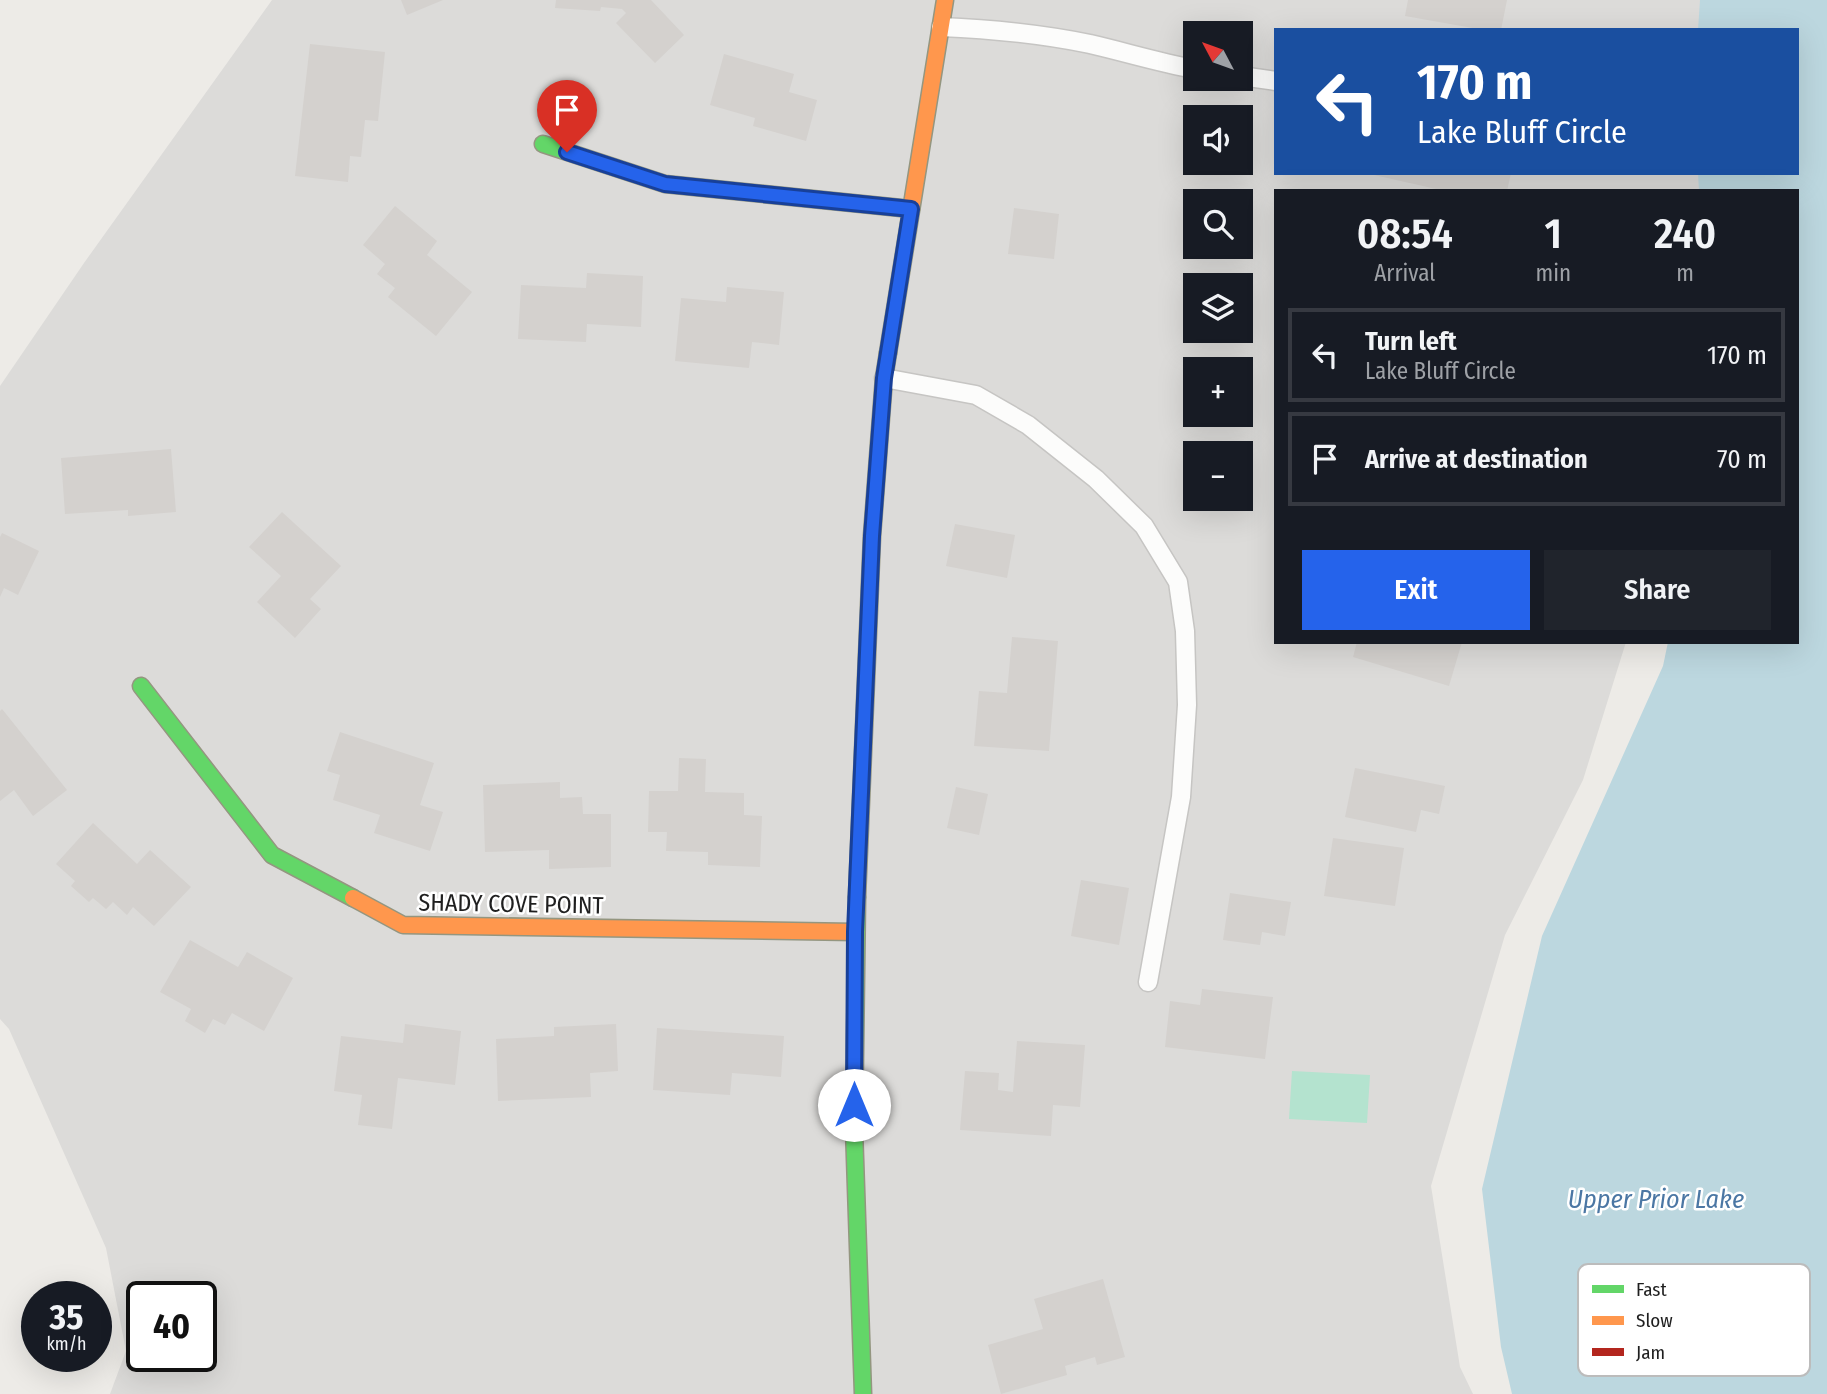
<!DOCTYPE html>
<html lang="en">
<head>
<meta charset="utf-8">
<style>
	body { margin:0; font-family:"Fira Sans Condensed",sans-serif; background:#20242c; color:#f1f3f6; height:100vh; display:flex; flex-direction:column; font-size:26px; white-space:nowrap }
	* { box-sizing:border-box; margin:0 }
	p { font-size:23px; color:#9ea1a6 }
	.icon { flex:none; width:38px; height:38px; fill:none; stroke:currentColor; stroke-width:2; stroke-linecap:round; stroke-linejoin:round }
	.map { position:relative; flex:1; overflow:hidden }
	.drawer { position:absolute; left:1274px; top:189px; width:525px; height:455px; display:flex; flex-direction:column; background:#171b24; border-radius:0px; box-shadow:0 7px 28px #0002 }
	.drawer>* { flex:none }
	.hud { position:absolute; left:1274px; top:28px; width:525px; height:147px; border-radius:0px; box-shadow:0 7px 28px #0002; background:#1a4fa0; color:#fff; overflow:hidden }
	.needle { width:46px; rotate:311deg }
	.controls { position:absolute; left:1183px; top:21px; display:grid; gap:14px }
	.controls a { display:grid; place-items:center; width:70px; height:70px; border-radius:0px; background:#171b24; box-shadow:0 7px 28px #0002; font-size:35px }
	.speed { position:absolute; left:21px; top:1281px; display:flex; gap:14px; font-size:35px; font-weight:700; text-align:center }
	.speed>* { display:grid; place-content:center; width:91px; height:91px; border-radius:50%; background:#171b24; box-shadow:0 7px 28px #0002; line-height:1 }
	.speed small { font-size:18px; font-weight:400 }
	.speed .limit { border:4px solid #111; border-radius:10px; background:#fff; color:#111 }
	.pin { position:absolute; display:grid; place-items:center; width:60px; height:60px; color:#fff; margin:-72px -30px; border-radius:50% 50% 50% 0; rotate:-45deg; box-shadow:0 0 7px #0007 }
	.pin .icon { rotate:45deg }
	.me { position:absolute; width:77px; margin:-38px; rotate:0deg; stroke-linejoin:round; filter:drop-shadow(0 0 5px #0008) }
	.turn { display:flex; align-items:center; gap:24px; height:147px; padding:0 28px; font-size:32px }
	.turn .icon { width:91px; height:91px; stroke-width:2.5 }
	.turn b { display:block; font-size:49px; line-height:60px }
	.eta { display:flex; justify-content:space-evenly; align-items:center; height:119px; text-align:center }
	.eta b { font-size:42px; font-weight:600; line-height:49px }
	.cta { display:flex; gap:14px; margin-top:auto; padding:14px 28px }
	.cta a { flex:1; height:80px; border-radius:0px; background:#2563eb; color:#fff; font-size:28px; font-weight:600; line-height:80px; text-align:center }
	.cta a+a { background:#20242c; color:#f1f3f6 }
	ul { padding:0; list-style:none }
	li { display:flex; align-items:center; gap:21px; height:94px; margin:0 14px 10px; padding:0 14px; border:4px solid #363941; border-radius:0px }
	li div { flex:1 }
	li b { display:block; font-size:26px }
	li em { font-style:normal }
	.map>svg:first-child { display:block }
	.residential { fill:#dcdbd9; fill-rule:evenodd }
	.pitch { fill:#b4e3cf }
	.water { fill:#bcd7df }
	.building { fill:#d4d1ce }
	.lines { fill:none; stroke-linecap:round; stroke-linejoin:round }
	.lane-casing { stroke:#c6c5c3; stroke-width:21 }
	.fast-casing { stroke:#949680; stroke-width:19 }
	.slow-casing { stroke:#949680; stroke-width:19 }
	.jam-casing { stroke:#949680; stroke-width:19 }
	.lane { stroke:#fcfcfb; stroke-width:18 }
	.fast { stroke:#63d668; stroke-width:16 }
	.slow { stroke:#ff974d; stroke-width:16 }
	.jam { stroke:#b3261e; stroke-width:16 }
	.route-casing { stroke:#184099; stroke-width:18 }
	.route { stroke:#2563eb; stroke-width:12 }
	.labels { text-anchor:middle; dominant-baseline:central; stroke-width:5; stroke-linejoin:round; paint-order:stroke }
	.street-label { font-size:24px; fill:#1f1f1f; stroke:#fff }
	.water-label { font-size:26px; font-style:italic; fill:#4b77a4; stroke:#fff }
	.key { fill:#fff; stroke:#bcbcbc; stroke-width:2 }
	.key-label { font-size:19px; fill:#1f1f1f }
</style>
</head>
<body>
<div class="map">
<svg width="1827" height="1394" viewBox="0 0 1827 1394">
	<rect width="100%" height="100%" fill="#edebe7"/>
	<!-- residential -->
	<path class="residential" d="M 272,0 L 1724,0 L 1722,30 L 1276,30 L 1276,173 L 1718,173 L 1717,191 L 1276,191 L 1276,642 L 1626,642 L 1583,780 L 1505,935 L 1431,1186 L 1460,1367 L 1473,1394 L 110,1394 L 126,1351 L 106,1248 L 9,1029 L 0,1019 L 0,386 L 84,263 ZM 1195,33 L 1241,33 L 1241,79 L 1195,79 ZM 1195,117 L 1241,117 L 1241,163 L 1195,163 ZM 1195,201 L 1241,201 L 1241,247 L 1195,247 ZM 1195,285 L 1241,285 L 1241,331 L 1195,331 ZM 1195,369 L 1241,369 L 1241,415 L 1195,415 ZM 1195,453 L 1241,453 L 1241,499 L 1195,499 ZM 142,1297 L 201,1297 L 201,1356 L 142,1356 Z"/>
	<!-- pitch -->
	<polygon class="pitch" points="1292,1071 1370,1075 1367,1123 1289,1119"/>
	<!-- water -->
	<polygon class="water" points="1700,0 1827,0 1827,1394 1512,1394 1501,1347 1482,1189 1542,936 1663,666 1668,642 1797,642 1797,191 1699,191 1698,173 1797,173 1797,30 1698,30"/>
	<!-- building -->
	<g class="building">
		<polygon points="401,0 443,0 407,15"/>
		<polygon points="556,0 651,0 684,35 655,63 616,23 626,13 622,9 601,7 600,11 555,8"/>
		<polygon points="1408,0 1507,0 1501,30 1484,30 1405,16"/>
		<polygon points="310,44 385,52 378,121 365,120 361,157 350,156 348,182 295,176"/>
		<polygon points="724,54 794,74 789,92 817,100 806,141 753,126 755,118 710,105"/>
		<polygon points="1375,173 1511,173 1507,191 1445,191 1374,175"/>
		<polygon points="395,206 437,241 427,255 472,292 436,336 388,297 395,288 377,274 385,264 363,245"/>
		<polygon points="1014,208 1059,214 1054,259 1008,254"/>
		<polygon points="587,273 643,276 641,327 587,324 586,342 518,339 521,285 586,288"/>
		<polygon points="727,287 784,292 779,345 752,342 749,368 675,361 681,298 726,302"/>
		<polygon points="171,449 176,512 128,516 128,510 65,514 61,458"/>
		<polygon points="282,512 341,566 310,599 321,609 295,638 257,602 281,576 249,547"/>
		<polygon points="955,524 1015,535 1007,578 946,566"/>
		<polygon points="2,533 39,551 18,595 4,588 0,597 0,537"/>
		<polygon points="1012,637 1058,641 1049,751 974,746 979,691 1007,693"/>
		<polygon points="1357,642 1462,642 1449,686 1353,657"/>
		<polygon points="2,709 67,790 33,816 14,790 0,801 0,711"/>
		<polygon points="340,732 434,763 420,805 443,812 430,851 374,833 380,815 333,800 340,775 327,771"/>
		<polygon points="679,758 706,759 705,792 744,793 744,815 762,816 760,867 708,865 708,852 666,851 667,832 648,832 649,791 678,791"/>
		<polygon points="1355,768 1445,786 1439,814 1421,810 1416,832 1345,817"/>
		<polygon points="560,782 560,798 582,797 583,814 611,814 611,867 549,869 549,850 485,852 483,785"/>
		<polygon points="956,787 988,794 979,835 947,828"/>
		<polygon points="93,823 137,864 150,850 191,887 154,926 133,907 127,915 113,902 106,909 93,898 89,902 71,886 75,881 56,864"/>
		<polygon points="1333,838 1404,848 1395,906 1324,896"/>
		<polygon points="1081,880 1129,888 1119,945 1071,936"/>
		<polygon points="1230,893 1291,902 1285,936 1262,932 1260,945 1223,940"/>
		<polygon points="190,940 238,967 247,952 293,978 264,1031 232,1013 225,1025 213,1019 205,1033 185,1021 191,1009 160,992"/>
		<polygon points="1202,989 1273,997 1265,1059 1165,1047 1170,1001 1200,1005"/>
		<polygon points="405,1024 461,1031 455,1085 398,1078 392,1129 358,1125 362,1095 334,1091 341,1036 403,1043"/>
		<polygon points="616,1024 618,1071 590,1073 591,1097 498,1101 496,1039 554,1036 554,1027"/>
		<polygon points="657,1028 784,1036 781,1077 732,1073 730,1095 653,1090"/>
		<polygon points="1017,1041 1085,1045 1080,1107 1053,1105 1051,1136 960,1130 965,1071 999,1073 998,1090 1013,1092"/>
		<polygon points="1103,1279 1125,1357 1097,1365 1095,1357 1065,1366 1067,1375 1001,1394 988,1345 1043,1329 1034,1299"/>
	</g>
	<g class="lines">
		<defs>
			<g id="lane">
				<path d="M 941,27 C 990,29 1041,34 1090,44 C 1125,52 1160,63 1195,69"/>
				<polyline points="1241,76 1276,81"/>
				<polyline points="884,378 976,395 1028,425 1096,479 1144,526 1178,582 1185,631 1187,705 1181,797 1148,982"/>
			</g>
			<g id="fast">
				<polyline points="543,144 665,184 911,209"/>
				<polyline points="141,686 272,855 353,898"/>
				<polyline points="857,897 854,1129 863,1394"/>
			</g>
			<g id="slow">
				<polyline points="888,353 945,0"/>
				<polyline points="353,898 403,925 855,932"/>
			</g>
			<polyline id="jam" points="857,897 872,536 884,378 888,353"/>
		</defs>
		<!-- lane casing -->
		<use href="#lane" class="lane-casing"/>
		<!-- fast casing -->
		<use href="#fast" class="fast-casing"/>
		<!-- slow casing -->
		<use href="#slow" class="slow-casing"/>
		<!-- jam casing -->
		<use href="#jam" class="jam-casing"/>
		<!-- lane -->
		<use href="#lane" class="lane"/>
		<!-- fast -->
		<use href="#fast" class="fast"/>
		<!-- slow -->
		<use href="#slow" class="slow"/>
		<!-- jam -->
		<use href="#jam" class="jam"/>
	</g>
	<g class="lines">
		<defs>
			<polyline id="route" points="567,152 665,184 911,209 884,378 872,536 855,932 854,1105"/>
		</defs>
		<!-- route casing -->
		<use href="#route" class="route-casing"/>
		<!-- route -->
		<use href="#route" class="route"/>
	</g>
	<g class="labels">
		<!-- street labels -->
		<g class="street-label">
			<text transform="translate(511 904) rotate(1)">SHADY COVE POINT</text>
		</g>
		<!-- water labels -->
		<g class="water-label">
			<text x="1656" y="1199">Upper Prior Lake</text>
		</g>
	</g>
	<!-- legend -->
	<rect x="1578" y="1264" width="232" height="112" rx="10" class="key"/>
	<rect x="1592" y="1285" width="32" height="8" fill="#63d668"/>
	<rect x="1592" y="1316" width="32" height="9" fill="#ff974d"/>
	<rect x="1592" y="1348" width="32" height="8" fill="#b3261e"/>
	<g class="key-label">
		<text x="1636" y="1296">Fast</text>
		<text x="1636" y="1327">Slow</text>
		<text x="1636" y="1359">Jam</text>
	</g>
</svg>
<div class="controls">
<a><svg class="needle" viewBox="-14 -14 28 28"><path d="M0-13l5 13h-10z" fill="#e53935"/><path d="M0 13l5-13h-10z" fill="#9ea1a6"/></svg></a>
<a><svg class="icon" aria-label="sound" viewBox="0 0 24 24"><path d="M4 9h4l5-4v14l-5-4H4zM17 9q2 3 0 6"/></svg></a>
<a><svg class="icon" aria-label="search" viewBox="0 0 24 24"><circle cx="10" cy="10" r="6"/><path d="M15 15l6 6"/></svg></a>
<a><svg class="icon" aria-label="layers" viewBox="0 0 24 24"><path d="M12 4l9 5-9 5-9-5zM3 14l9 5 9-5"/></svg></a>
<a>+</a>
<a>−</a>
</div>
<div class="speed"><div>35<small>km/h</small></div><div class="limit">40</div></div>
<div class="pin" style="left:567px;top:152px;background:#d93025"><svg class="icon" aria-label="arrive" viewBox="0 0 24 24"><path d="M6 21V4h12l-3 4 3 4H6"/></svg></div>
<svg class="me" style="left:854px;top:1105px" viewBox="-20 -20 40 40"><circle r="19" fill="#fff"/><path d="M0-13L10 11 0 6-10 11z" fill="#2563eb"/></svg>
<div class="hud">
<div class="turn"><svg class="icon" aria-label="left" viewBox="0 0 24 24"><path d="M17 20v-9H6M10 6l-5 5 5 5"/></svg><div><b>170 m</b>Lake Bluff Circle</div></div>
</div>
<section class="drawer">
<div class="eta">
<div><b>08:54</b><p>Arrival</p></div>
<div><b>1</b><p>min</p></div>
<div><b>240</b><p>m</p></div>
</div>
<ul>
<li><svg class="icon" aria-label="left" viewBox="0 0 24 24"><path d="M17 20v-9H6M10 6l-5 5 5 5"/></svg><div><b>Turn left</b><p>Lake Bluff Circle</p></div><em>170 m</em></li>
<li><svg class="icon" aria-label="arrive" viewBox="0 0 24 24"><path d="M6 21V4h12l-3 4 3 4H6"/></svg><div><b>Arrive at destination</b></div><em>70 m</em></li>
</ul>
<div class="cta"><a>Exit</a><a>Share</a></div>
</section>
</div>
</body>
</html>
